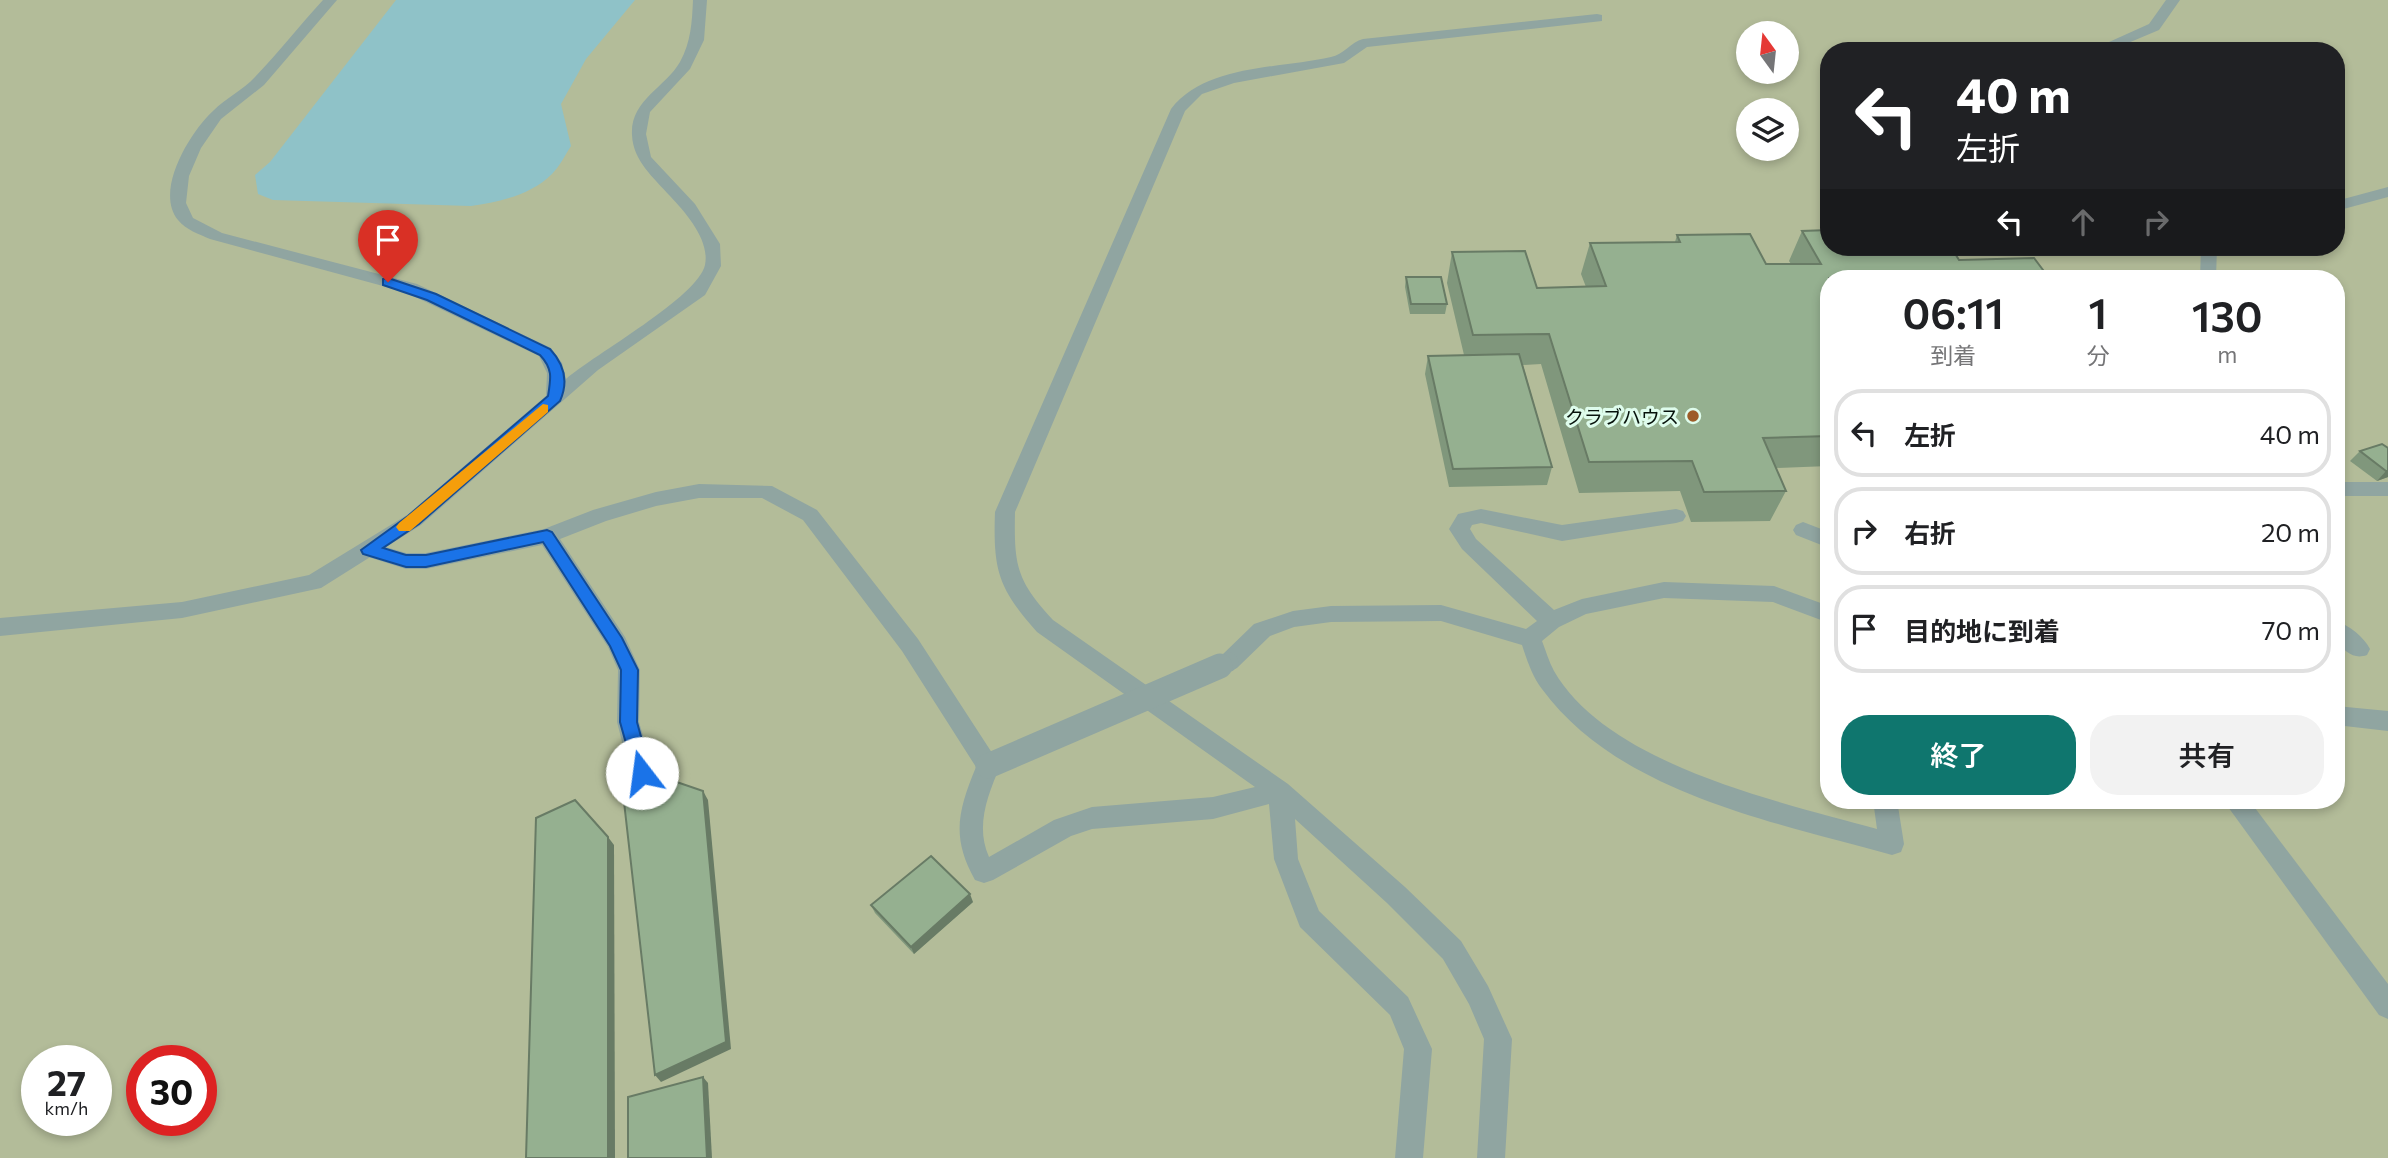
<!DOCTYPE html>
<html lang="ja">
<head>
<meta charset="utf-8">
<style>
	body { margin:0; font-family:Commissioner,"Noto Sans JP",sans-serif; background:#f2f2f2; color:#202124; height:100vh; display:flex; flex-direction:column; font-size:26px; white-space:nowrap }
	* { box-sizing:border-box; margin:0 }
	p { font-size:23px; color:#757577 }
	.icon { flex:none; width:38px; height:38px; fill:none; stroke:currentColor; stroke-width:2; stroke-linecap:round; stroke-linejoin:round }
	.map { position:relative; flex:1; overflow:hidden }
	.sheet { position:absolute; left:1820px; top:270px; width:525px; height:539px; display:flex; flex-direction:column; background:#fff; border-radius:28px; box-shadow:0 4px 10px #0003 }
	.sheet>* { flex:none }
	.banner { position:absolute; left:1820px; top:42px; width:525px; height:214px; border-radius:28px; box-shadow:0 4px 10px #0003; background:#202124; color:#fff; overflow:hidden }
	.needle { width:46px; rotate:345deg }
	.fabs { position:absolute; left:1736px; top:21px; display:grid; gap:14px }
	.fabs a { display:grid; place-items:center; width:63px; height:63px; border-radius:50%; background:#fff; box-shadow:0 4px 10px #0003; font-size:35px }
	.speed { position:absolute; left:21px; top:1045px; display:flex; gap:14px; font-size:35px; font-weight:700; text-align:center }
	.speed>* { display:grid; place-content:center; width:91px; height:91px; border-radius:50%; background:#fff; box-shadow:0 4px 10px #0003; line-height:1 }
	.speed small { font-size:18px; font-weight:400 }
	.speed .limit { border:10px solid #d22; background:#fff; color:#111 }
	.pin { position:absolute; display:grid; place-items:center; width:60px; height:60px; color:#fff; margin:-72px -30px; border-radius:50% 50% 50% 0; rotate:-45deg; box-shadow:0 0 7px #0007 }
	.pin .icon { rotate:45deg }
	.me { position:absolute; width:77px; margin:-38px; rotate:345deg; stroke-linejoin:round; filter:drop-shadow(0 0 5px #0008) }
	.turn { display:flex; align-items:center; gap:24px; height:147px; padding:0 21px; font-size:32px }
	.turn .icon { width:91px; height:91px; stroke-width:2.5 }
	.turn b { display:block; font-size:49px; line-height:60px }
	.lanes { display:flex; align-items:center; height:66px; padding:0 21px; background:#0003; justify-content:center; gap:35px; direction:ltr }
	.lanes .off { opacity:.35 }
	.eta { display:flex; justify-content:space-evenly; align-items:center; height:119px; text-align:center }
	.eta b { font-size:42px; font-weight:600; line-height:49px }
	.primary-button { display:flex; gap:14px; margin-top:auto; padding:14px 21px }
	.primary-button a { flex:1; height:80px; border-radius:28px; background:#0f766e; color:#fff; font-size:28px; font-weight:600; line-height:80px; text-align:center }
	.primary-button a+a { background:#f2f2f2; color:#202124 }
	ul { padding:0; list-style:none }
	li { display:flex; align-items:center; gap:21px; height:88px; margin:0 14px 10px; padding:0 7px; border:4px solid #e0e0e0; border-radius:28px }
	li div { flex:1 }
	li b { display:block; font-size:26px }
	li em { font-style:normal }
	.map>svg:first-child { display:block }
	.green { fill:#b3bc99; fill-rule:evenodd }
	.water { fill:#8fc2c8 }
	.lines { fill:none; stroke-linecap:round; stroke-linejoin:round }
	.service { fill:#90a5a1; fill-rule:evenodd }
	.minor { fill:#90a5a1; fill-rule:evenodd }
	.minor-bridge-far1 { stroke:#90a5a1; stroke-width:19 }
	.minor-bridge { stroke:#90a5a1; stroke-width:25 }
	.wall { fill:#80977c }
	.shaded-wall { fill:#687b65 }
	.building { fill:#95b090; stroke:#687b65; stroke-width:2 }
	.route { fill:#1a73e8; stroke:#114b97; stroke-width:2 }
	.slow { fill:#f59e0b }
	.poi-dot { fill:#9d5c28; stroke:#defcec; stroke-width:2.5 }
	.labels { text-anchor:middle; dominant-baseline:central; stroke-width:6; stroke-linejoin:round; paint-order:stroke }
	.poi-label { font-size:19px; fill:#06110b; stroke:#defcec; text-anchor:end }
</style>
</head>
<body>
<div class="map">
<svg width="2388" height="1158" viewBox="0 0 2388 1158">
	<rect width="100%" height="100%" fill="#d0efdf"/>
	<!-- green -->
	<path class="green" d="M 0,0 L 2388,0 L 2388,1158 L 0,1158 ZM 1748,33 L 1787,33 L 1787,72 L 1748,72 ZM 1829,51 L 2336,51 L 2336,247 L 1829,247 ZM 1748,110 L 1787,110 L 1787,149 L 1748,149 ZM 1829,278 L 2336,278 L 2336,800 L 1829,800 ZM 37,1060 L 96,1060 L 96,1120 L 37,1120 ZM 142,1060 L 201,1060 L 201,1120 L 142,1120 Z"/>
	<!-- water -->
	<path class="water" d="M 396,0 L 635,0 L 586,59 L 561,104 L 571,146 C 565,155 560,166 552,174 C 531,195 499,202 471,206 L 273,200 L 258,194 L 255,175 L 270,162 Z"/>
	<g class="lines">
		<!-- service -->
		<g class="service">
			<path d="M 323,0 L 337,0 L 264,85 L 221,119 L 201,148 L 189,176 L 186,203 L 193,218 L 222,233 L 417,284 L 551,348 L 562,363 L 566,379 C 595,354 698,297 705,265 C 710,240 686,213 670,196 C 654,178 633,161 632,135 C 630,100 665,88 680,62 C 691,42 692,22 693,0 L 707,0 L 704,40 L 690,69 L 650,112 L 646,134 L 651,157 L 695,204 L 720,244 L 721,266 L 705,295 L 598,370 L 421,525 L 321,588 L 182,618 L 0,636 L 0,618 L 182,602 L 309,575 L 407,515 L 546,396 L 547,373 L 539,356 L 405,292 L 210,239 C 199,234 186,230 178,220 C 154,191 190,132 213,111 C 226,98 243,90 255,77 C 279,52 300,25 323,0 Z"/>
			<polygon points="2166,0 2180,0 2159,30 2109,51 2089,51 2149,24"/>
			<polygon points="2388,187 2388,197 2336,211 2336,201"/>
			<polygon points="2201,247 2217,247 2216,278 2200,278"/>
			<rect x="2336" y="482" width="52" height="14"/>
			<path d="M 1481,509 L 1562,525 L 1676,509 L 1683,511 L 1686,516 L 1683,521 L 1676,523 L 1562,541 L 1481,523 L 1472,525 L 1470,529 L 1476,539 L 1554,610 L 1582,599 L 1664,582 L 1774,586 L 1829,606 L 1829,623 L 1773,602 L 1664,598 L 1586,614 L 1559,627 L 1542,641 C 1546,651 1549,662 1554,671 C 1608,765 1780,802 1877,829 L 1873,800 L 1897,800 L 1904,844 L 1901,852 L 1892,855 C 1774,822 1618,793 1542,689 C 1532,676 1527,660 1522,645 L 1441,621 L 1331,622 L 1294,627 L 1270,636 L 1237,668 L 1229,671 L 1221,668 L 1218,662 L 1221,656 L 1254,624 L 1293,611 L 1331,606 L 1441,605 L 1526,629 L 1537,621 L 1462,549 L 1449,529 L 1458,514 Z"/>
			<polygon points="1803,522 1829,532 1829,548 1796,535 1793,530 1796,525"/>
			<path d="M 2336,621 C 2349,625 2364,637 2370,649 L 2367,655 C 2353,660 2346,651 2336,642 Z"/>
			<polygon points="2336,706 2388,711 2388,731 2336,725"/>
			<polygon points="2223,800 2249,800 2388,984 2388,1019 2379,1015"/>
		</g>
		<!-- minor -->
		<path class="minor" d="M 1597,14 L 1602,15 L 1602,21 L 1367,47 L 1344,63 L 1234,83 L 1202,94 L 1185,111 L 1015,512 C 1014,565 1016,580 1053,620 L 1288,784 L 1405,887 L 1461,941 L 1488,986 L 1512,1039 L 1505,1158 L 1477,1158 L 1484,1039 L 1469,1004 L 1443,959 L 1387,903 L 1295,819 L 1298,859 L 1319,911 L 1408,997 L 1432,1049 L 1423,1158 L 1395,1158 L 1404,1049 L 1390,1015 L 1300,927 L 1274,859 L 1269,804 L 1213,819 L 1092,829 L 1071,836 L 993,880 L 984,883 L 975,880 C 951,837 958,811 976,767 L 902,651 L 803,520 L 762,498 L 699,498 L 656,506 L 606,521 L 560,539 L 625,637 L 640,670 L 639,722 L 654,773 L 650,780 L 642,783 L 634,780 L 630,773 L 617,722 L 618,670 L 608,647 L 542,545 L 426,569 L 406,569 L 362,555 L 359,550 L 362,545 L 369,542 L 406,553 L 426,553 L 544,529 L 593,510 L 656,492 L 699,484 L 772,486 L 817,510 L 918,639 L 996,759 L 1000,766 C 988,795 975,826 989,857 L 1054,820 L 1092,807 L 1213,797 L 1255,787 L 1037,632 C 998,588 993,570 995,512 L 1171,109 C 1206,64 1279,69 1331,57 C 1343,55 1351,42 1363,39 Z"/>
		<!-- minor-bridge-far1 -->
		<polyline class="minor-bridge-far1" points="1216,668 1229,662"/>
		<!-- minor-bridge -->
		<polyline class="minor-bridge" points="988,766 1220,666"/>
	</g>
	<!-- wall -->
	<g class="wall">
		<polygon points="1802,231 1829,278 1829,466 1776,468 1786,491 1770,521 1691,522 1680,491 1579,493 1541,364 1523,365 1552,467 1547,485 1449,487 1425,374 1428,356 1464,355 1447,283 1452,252 1537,288 1586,287 1581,274 1590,243 1675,242 1677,235 1766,264 1791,264 1789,261"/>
		<polygon points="1406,277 1447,304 1445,314 1410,314 1405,287"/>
		<polygon points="2388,448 2388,477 2377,481 2350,461 2360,451"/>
		<polygon points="973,902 914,954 875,913 871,905"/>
	</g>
	<!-- shaded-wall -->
	<g class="shaded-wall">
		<polygon points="2386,471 2388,471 2388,477 2377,481"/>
		<polygon points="703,791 708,800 731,1049 661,1082 655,1075"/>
		<polygon points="608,837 614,845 615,1158 608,1158"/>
		<polygon points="970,894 973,902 914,954 911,947"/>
		<polygon points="703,1077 708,1083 712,1158 707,1158"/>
	</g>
	<!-- building -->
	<g class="building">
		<polygon points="1829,230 1829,247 1951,247 1959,260 2034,258 2049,278 1829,278 1829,436 1763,438 1786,491 1704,492 1692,461 1589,462 1549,334 1473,335 1452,252 1525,251 1537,288 1606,286 1590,243 1680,242 1677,235 1750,234 1766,264 1821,264 1802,231"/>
		<polygon points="1406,277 1441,277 1447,304 1411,304"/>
		<polygon points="1519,354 1552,467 1453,469 1428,356"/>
		<polygon points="2382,444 2388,448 2388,471 2386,471 2360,451"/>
		<polygon points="665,778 703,791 726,1042 655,1075 623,793"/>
		<polygon points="575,800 608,837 608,1158 526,1158 536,818"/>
		<polygon points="931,856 970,894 911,947 871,905"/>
		<polygon points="703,1077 707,1158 628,1158 628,1097"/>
	</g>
	<!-- route -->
	<path class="route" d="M 388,278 L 436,294 L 550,349 C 564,364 569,381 560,401 L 419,524 L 383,548 L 406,555 L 426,555 L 547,530 L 552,532 L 622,638 L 638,670 L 637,722 L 651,773 L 649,779 L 642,781 L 636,779 L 620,722 L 621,670 L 610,646 L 543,542 L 426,567 L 406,567 L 363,554 L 361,550 L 408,516 L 548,396 C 551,378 553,369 540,355 L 427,300 L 383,285 L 383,279 Z"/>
	<!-- slow -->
	<polygon class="slow" points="543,404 548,405 548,412 410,531 399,531 396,527 399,523"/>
	<!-- markers -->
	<circle class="poi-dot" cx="1693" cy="416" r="7"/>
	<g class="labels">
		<!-- poi labels -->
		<g class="poi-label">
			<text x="1679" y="416">クラブハウス</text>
		</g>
	</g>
</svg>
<div class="fabs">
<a><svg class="needle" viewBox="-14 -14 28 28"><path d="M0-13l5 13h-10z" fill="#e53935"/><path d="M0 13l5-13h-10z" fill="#757577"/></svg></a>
<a><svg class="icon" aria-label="layers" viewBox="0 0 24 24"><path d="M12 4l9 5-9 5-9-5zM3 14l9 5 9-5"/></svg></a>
</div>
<div class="speed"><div>27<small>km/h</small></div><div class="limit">30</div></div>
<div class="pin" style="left:388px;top:282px;background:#d93025"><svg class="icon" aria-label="arrive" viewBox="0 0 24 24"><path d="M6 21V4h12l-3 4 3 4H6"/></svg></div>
<svg class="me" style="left:642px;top:773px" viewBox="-20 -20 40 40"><circle r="19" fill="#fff"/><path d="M0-13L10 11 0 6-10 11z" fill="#1a73e8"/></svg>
<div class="banner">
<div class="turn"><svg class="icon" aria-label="left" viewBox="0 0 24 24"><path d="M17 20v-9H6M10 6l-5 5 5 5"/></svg><div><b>40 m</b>左折</div></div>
<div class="lanes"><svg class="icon" aria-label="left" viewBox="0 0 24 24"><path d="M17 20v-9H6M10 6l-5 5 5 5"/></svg><svg class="icon off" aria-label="ahead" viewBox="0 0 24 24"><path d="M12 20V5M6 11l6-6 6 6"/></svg><svg class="icon off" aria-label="right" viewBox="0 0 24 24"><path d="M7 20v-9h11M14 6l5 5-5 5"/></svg></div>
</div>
<section class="sheet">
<div class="eta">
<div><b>06:11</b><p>到着</p></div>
<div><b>1</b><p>分</p></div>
<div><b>130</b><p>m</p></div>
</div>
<ul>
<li><svg class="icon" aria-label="left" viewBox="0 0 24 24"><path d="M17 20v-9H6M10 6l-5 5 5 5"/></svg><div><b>左折</b></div><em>40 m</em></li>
<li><svg class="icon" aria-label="right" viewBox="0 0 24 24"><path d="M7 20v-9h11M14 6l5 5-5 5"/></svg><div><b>右折</b></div><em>20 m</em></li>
<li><svg class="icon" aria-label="arrive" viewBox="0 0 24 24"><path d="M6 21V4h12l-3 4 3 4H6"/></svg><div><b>目的地に到着</b></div><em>70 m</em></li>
</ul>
<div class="primary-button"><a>終了</a><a>共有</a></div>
</section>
</div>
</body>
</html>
